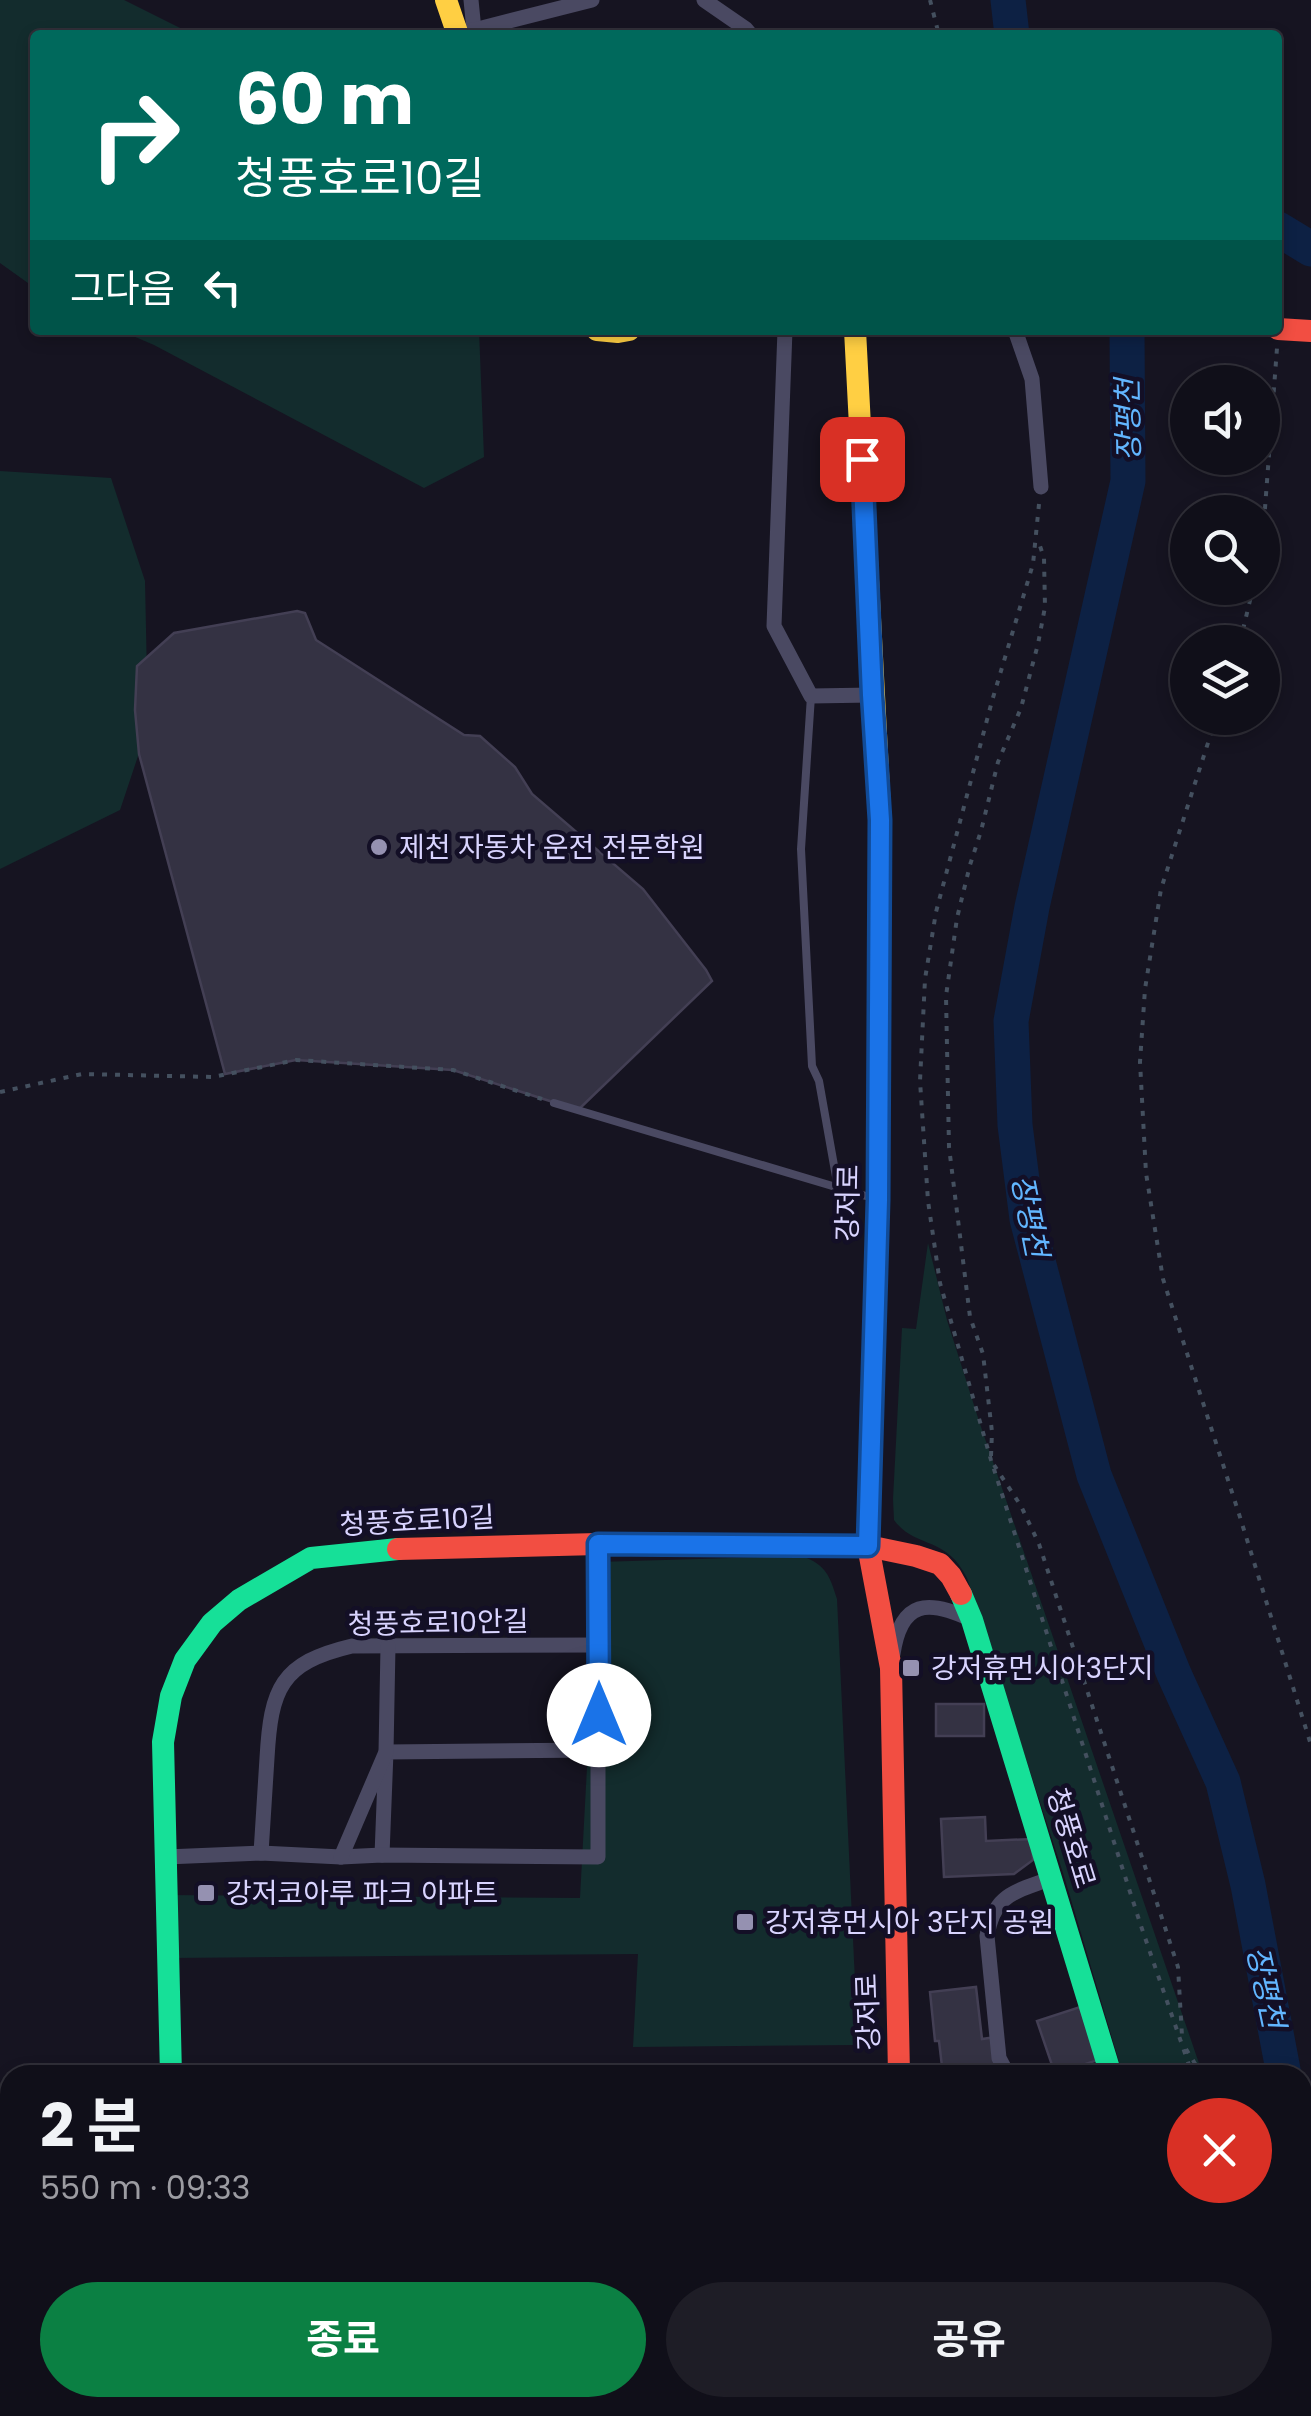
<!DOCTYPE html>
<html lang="ko">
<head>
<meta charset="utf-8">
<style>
	body { margin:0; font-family:Poppins,"Noto Sans KR",sans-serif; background:#1e1d26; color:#f1f3f6; height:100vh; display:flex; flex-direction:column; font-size:38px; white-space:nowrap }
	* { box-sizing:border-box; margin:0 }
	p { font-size:32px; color:#9c9ca2 }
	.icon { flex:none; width:55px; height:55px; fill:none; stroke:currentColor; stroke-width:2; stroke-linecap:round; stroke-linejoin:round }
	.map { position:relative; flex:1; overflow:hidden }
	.panel { position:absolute; left:0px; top:2065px; width:1312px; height:352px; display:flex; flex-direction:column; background:#100f19; border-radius:30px 30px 0 0; box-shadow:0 5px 15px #0003,0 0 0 2px #302f38 }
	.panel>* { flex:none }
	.banner { position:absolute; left:30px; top:30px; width:1252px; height:305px; border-radius:10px; box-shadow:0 5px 15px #0003,0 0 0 2px #302f38; background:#00695c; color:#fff; overflow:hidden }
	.fabs { position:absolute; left:1170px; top:365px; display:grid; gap:20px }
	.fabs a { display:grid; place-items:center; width:110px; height:110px; border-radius:50%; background:#100f19; box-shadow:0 5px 15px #0003,0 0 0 2px #302f38; font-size:50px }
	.pin { position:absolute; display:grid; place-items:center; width:85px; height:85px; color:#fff; margin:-42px; border-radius:20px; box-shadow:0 5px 15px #0006 }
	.me { position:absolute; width:110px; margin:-55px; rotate:0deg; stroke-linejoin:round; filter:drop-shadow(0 0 8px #0008) }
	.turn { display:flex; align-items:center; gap:35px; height:210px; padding:0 40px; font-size:45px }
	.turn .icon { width:130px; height:130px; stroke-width:2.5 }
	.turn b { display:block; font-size:70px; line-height:85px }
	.then { display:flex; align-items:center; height:95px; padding:0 40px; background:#0003; gap:20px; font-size:38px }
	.round { display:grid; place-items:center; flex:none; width:105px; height:105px; border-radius:52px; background:#1e1d26 }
	.head { display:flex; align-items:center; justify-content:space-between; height:170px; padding:0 40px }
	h1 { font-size:60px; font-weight:700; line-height:75px }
	.cta { display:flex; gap:20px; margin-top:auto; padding:20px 40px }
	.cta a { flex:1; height:115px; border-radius:60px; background:#0b8043; color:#fff; font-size:40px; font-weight:700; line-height:115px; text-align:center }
	.cta a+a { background:#1e1d26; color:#f1f3f6 }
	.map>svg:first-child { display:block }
	.green { fill:#132c2d }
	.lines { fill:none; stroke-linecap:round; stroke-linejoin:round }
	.river { stroke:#0d2144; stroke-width:35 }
	.building { fill:#343243; stroke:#433f54; stroke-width:2.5 }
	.path { stroke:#44505f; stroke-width:4; stroke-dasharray:5 8; stroke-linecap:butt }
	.lane { stroke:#4a4962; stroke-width:8 }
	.street { stroke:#4a4962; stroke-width:15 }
	.fast { stroke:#16e098; stroke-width:22 }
	.slow { stroke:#ffcf43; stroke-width:22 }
	.jam { stroke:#f24e42; stroke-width:22 }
	.route-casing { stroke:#114b97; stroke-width:25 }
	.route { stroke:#1a73e8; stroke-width:18 }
	.poi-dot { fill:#9591b1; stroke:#130f26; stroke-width:4 }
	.labels { text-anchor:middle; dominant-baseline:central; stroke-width:9; stroke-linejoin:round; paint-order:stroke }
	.poi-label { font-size:28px; fill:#d9d4ff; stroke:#130f26; text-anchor:start }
	.street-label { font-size:28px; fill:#d9d4ff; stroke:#130f26 }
	.water-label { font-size:30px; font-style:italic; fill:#62b6ff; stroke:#130f26 }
</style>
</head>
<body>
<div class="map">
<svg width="1311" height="2416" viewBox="0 0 1311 2416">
	<rect width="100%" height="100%" fill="#161421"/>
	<!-- green -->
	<g class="green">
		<polygon points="0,0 124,0 194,35 35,35 35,288 0,263"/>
		<polygon points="119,330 479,330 484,457 424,488 154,345"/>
		<polygon points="0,471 111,478 145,581 148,726 120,810 0,869"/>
		<path d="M 928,1243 L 947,1320 L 979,1421 L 1203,2075 L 1123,2075 L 1064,1876 L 967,1578 C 946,1535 915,1549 894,1520 L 893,1499 L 902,1328 L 916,1329 Z"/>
		<path d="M 802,1556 C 826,1565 830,1576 837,1599 L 858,2045 L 633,2047 L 638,1954 L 168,1958 L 165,1895 L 580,1898 L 598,1562 Z"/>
		<polygon points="0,2303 10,2306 10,2408 77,2408 82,2416 0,2416"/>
	</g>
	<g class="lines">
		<!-- river -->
		<g class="river">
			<polyline points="1008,0 1012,35"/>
			<polyline points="1278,229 1311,249"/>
			<polyline points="1127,330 1128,481 1032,907 1011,1021 1015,1125 1027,1219 1094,1475 1174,1674 1223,1782 1248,1885 1284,2075"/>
			<polyline points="1302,2176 1311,2222"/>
		</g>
	</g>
	<!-- building -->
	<g class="building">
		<polygon points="297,611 305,613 316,640 464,735 480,736 515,767 532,794 643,889 706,970 712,981 578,1110 453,1070 296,1060 225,1074 139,754 135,710 137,666 174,633"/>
		<rect x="936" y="1704" width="48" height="32"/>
		<polygon points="985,1817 986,1841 1032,1839 1033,1860 1014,1874 944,1877 941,1819"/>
		<polygon points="976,1987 982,2039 996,2037 1000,2075 943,2075 939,2041 935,2041 930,1992"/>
		<polygon points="1080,2007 1098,2060 1055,2074 1037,2021"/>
		<polygon points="997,2408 1042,2408 1043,2416 998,2416"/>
	</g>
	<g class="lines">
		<!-- path -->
		<g class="path">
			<polyline points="930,0 939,35"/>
			<polyline points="1039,504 1033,564 992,701 936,912 925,979 920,1081 928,1201 940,1283 991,1460 1141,1926 1189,2065"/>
			<polyline points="1262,548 1277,348"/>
			<polyline points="1240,642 1253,588"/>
			<polyline points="1216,718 1161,889 1145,989 1140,1062 1146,1173 1163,1279 1239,1514 1311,1745"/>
			<polyline points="0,1092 82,1074 213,1077 296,1060 453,1070 542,1099"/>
			<polyline points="991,1456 992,1432 983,1354 970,1317 949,1147 946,996 957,918 970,865 981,831 998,762 1021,708 1038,644 1045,607 1044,558 1038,540"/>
			<polyline points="994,1465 1021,1506 1039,1544 1178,1967 1182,2036"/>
			<polyline points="1186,2049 1202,2075"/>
			<polyline points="1256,2408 1257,2416"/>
		</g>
		<!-- lane -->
		<g class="lane">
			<polyline points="811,696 801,849 812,1066 819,1081 838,1188"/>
			<polyline points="554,1103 876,1199"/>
		</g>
		<!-- street -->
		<g class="street">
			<polyline points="471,0 474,30"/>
			<polyline points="704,0 746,29 751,35"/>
			<polyline points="457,32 474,30 592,0"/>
			<polyline points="785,330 774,626 811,696 872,695"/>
			<polyline points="1015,330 1032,379 1041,487"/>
			<path d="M 893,1654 C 901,1600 928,1599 972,1620"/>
			<path d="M 261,1853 C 263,1822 265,1790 267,1758 C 271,1689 280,1663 352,1646 L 599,1645"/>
			<polyline points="382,1855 386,1752 599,1750"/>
			<polyline points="166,1857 261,1853 341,1857 382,1855 598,1857 598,1544"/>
			<polyline points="341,1857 386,1752 388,1646"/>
			<path d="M 1008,2075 L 999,2058 L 987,1936 C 994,1893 1016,1892 1052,1878"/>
			<polyline points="1054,2408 1055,2416"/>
		</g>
		<!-- fast -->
		<g class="fast">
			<polyline points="873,1361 878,1200 880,810"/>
			<polyline points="961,1594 972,1620 1111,2075"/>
			<polyline points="171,2075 163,1742 171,1696 185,1660 212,1623 239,1600 311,1558 398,1549"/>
			<polyline points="1302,2171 1311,2170"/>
			<polyline points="1174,2408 1175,2416"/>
			<polyline points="708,2416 719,2408"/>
		</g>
		<!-- slow -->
		<g class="slow">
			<polyline points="446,0 458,35"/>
			<polyline points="597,330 618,332 629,330"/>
			<polyline points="855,330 880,810"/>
			<polyline points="882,2408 890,2416"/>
		</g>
		<!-- jam -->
		<g class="jam">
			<polyline points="1278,329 1311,331"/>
			<polyline points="873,1361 868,1546 891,1668 899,2075"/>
			<polyline points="398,1549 598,1544 868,1546 916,1556 940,1564 951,1576 961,1594"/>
			<polyline points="181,2408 182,2416"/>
			<polyline points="937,2416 938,2408"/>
		</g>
	</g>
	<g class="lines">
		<defs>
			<polyline id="route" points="599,1715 598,1544 868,1546 878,1200 880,820 872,695 862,459"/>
		</defs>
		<!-- route casing -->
		<use href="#route" class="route-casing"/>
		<!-- route -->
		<use href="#route" class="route"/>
	</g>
	<!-- markers -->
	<g class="poi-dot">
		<circle cx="379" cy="847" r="10"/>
		<rect x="901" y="1658" width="20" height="20" rx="5"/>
		<rect x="196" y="1883" width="20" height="20" rx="5"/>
		<rect x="735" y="1912" width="20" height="20" rx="5"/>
	</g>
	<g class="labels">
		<!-- poi labels -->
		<g class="poi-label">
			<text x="399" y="847">제천 자동차 운전 전문학원</text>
			<text x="931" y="1668">강저휴먼시아3단지</text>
			<text x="226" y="1893">강저코아루 파크 아파트</text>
			<text x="765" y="1922">강저휴먼시아 3단지 공원</text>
		</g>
		<!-- street labels -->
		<g class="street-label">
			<text transform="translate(848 1203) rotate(-89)">강저로</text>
			<text transform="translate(417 1521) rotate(-3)">청풍호로10길</text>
			<text transform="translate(438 1623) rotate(-1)">청풍호로10안길</text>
			<text transform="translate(1071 1838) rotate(73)">청풍호로</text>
			<text transform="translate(868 2012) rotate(-92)">강저로</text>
		</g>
		<!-- water labels -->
		<g class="water-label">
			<text transform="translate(1128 420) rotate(-91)">장평천</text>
			<text transform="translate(1030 1216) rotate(79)">장평천</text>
			<text transform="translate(1266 1987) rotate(78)">장평천</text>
		</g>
	</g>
</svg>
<div class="fabs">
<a><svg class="icon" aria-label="sound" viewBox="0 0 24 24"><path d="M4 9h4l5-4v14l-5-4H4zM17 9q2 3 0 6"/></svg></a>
<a><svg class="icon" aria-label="search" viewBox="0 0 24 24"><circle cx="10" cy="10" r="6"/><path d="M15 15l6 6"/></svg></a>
<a><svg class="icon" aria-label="layers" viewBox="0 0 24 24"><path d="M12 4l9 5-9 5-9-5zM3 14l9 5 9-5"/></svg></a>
</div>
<div class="pin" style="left:862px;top:459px;background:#d93025"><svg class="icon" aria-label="arrive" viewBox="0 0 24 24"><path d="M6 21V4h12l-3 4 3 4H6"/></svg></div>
<svg class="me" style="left:599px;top:1715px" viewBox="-20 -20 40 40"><circle r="19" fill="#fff"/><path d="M0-13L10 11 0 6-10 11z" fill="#1a73e8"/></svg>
<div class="banner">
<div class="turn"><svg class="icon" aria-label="right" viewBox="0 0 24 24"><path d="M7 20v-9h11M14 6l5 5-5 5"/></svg><div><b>60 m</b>청풍호로10길</div></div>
<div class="then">그다음<svg class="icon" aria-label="left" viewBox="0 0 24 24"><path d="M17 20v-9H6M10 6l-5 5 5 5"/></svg></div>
</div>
<section class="panel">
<div class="head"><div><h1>2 분</h1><p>550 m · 09:33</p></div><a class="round" style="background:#d93025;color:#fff"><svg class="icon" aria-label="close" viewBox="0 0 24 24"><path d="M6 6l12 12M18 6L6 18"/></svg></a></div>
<div class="cta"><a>종료</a><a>공유</a></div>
</section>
</div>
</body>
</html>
